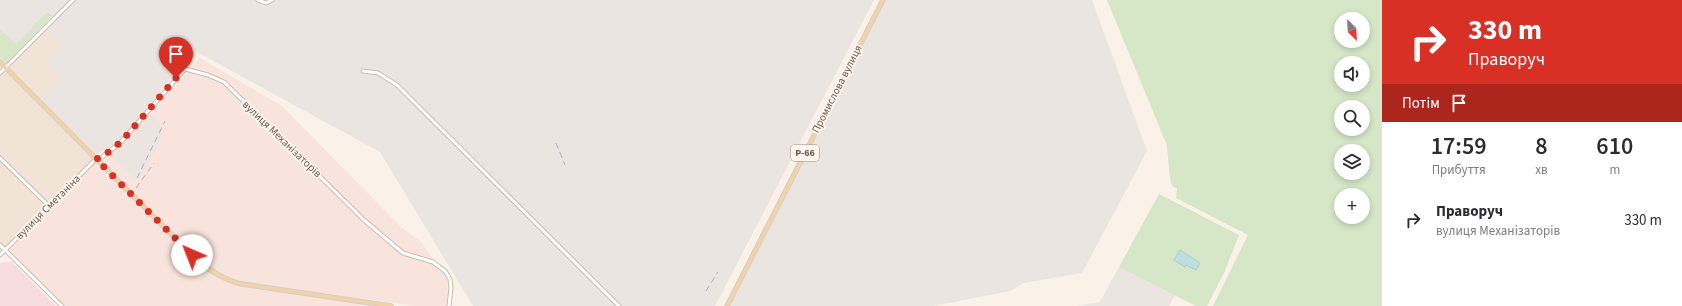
<!DOCTYPE html>
<html lang="uk">
<head>
<meta charset="utf-8">
<style>
	body { margin:0; font-family:"Source Sans 3",sans-serif; background:#f2f2f3; color:#2b2b33; height:100vh; display:flex; flex-direction:column; font-size:15px; white-space:nowrap }
	* { box-sizing:border-box; margin:0 }
	p { font-size:13px; color:#7c7c81 }
	.icon { flex:none; width:22px; height:22px; fill:none; stroke:currentColor; stroke-width:2; stroke-linecap:round; stroke-linejoin:round }
	.map { position:relative; flex:1; overflow:hidden }
	.panel { display:flex; flex-direction:column; background:#fff; width:300px }
	.panel>* { flex:none }
	.banner { background:#d93025; color:#fff; overflow:hidden }
	.needle { width:26px; rotate:156deg }
	.fabs { position:absolute; left:1334px; top:12px; display:grid; gap:8px }
	.fabs a { display:grid; place-items:center; width:36px; height:36px; border-radius:50%; background:#fff; box-shadow:0 2px 6px #0003; font-size:20px }
	.pin { position:absolute; display:grid; place-items:center; width:34px; height:34px; color:#fff; margin:-41px -17px; border-radius:50% 50% 50% 0; rotate:-45deg; box-shadow:0 0 4px #0007 }
	.pin .icon { rotate:45deg }
	.me { position:absolute; width:44px; margin:-22px; rotate:316deg; stroke-linejoin:round; filter:drop-shadow(0 0 3px #0008) }
	.turn { display:flex; align-items:center; gap:14px; height:84px; padding:0 20px; font-size:18px }
	.turn .icon { width:52px; height:52px; stroke-width:2.5 }
	.turn b { display:block; font-size:28px; line-height:34px }
	.then { display:flex; align-items:center; height:38px; padding:0 20px; background:#0003; gap:8px; font-size:15px }
	.eta { display:flex; justify-content:space-evenly; align-items:center; height:68px; text-align:center }
	.eta b { font-size:24px; font-weight:600; line-height:28px }
	ul { padding:0; list-style:none }
	li { display:flex; align-items:center; gap:12px; height:60px; padding:0 20px }
	li div { flex:1 }
	li b { display:block; font-size:15px }
	li em { font-style:normal }
	main { display:flex; flex:1; min-height:0 }
	.map>svg:first-child { display:block }
	.residential { fill:#f1e4d7 }
	.commercial { fill:#f9e4dd }
	.industrial { fill:#ebe5e1 }
	.medical { fill:#f7dce0 }
	.green { fill:#d5e7c7; fill-rule:evenodd }
	.water { fill:#bedee2; stroke:#a5ced3 }
	.lines { fill:none; stroke-linecap:round; stroke-linejoin:round }
	.minor-casing { stroke:#cbbaaf; stroke-width:5 }
	.major-casing { stroke:#d5cdca; stroke-width:5.5 }
	.minor { stroke:#fff; stroke-width:3 }
	.major { stroke:#f2d3a7; stroke-width:3.5 }
	.rail { stroke:#b5a7c3; stroke-width:1; stroke-dasharray:6 4; stroke-linecap:butt }
	.route { stroke:#d93025; stroke-width:7; stroke-dasharray:0 12.6 }
	.labels { text-anchor:middle; dominant-baseline:central; stroke-width:3.5; stroke-linejoin:round; paint-order:stroke }
	.shield { fill:#fdf6ee; stroke:#9c887e; stroke-width:1 }
	.shield-label { font-size:10px; font-weight:bold; fill:#72594e }
	.street-label { font-size:11px; fill:#72594e; stroke:#fdf6ee }
</style>
</head>
<body>
<main>
<div class="map">
<svg width="1382" height="306" viewBox="0 0 1382 306">
	<rect width="100%" height="100%" fill="#faf2e8"/>
	<!-- residential -->
	<g class="residential">
		<polygon points="48,30 63,44 62,78 41,99 10,68"/>
		<polygon points="5,70 94,158 49,204 0,156 0,75"/>
		<polygon points="0,160 47,206 6,248 0,242"/>
	</g>
	<!-- commercial -->
	<g class="commercial">
		<polygon points="200,58 282,106 401,227 421,242 447,278 449,290 447,306 415,306 235,281 210,268 125,185 104,162 106,157 122,143"/>
		<polygon points="95,161 201,265 220,278 235,284 381,306 64,306 8,250"/>
	</g>
	<!-- industrial -->
	<g class="industrial">
		<polygon points="0,0 874,0 715,306 473,306 380,152 197,52 160,91 132,127 116,143 97,155 41,99 61,78 45,62 63,44 48,30 10,68 0,59"/>
		<polygon points="886,0 1092,0 1147,151 1082,273 1024,283 1010,291 933,306 730,306"/>
		<polygon points="152,116 162,125 161,129 163,132 150,161 137,181 116,160 115,157"/>
		<polygon points="1119,267 1175,295 1169,306 1076,306 1100,302"/>
	</g>
	<!-- medical -->
	<polygon class="medical" points="11,261 56,306 0,306 0,263"/>
	<!-- green -->
	<g class="green">
		<path d="M 1107,0 L 1382,0 L 1382,306 L 1213,306 L 1248,235 L 1176,198 L 1177,188 L 1173,187 C 1168,178 1169,155 1166,143 ZM 1341,19 L 1363,19 L 1363,41 L 1341,41 ZM 1341,63 L 1363,63 L 1363,85 L 1341,85 ZM 1341,107 L 1363,107 L 1363,129 L 1341,129 ZM 1341,151 L 1363,151 L 1363,173 L 1341,173 ZM 1341,195 L 1363,195 L 1363,217 L 1341,217 Z"/>
		<polygon points="47,12 52,16 6,63 0,57 0,30 16,44"/>
		<polygon points="1159,194 1239,235 1224,273 1207,306 1196,306 1119,267"/>
	</g>
	<!-- water -->
	<polygon class="water" points="1180,250 1200,263 1196,270 1186,265 1185,267 1174,260"/>
	<g class="lines">
		<defs>
			<g id="minor">
				<polyline points="258,0 266,3 272,0"/>
				<polyline points="363,71 378,73 397,85 619,306"/>
				<polyline points="0,73 73,0"/>
				<polyline points="0,158 49,206"/>
				<polyline points="0,245 62,306"/>
				<polyline points="0,255 96,159 102,157 121,142 185,69 208,75 224,82 364,220 403,253 433,262 445,271 450,279 451,288 449,306"/>
			</g>
			<g id="major">
				<path d="M 0,62 L 197,260 C 211,271 224,280 242,284 L 391,306"/>
				<polyline points="727,306 883,0"/>
			</g>
		</defs>
		<!-- minor casing -->
		<use href="#minor" class="minor-casing"/>
		<!-- major casing -->
		<use href="#major" class="major-casing"/>
		<!-- minor -->
		<use href="#minor" class="minor"/>
		<!-- major -->
		<use href="#major" class="major"/>
		<!-- rail -->
		<g class="rail">
			<polyline points="556,143 565,165"/>
			<polyline points="137,178 165,121"/>
			<polyline points="136,188 154,163"/>
			<polyline points="706,291 718,272"/>
		</g>
	</g>
	<g class="lines">
		<!-- route -->
		<polyline class="route" points="176,78 121,142 102,157 96,159 192,255"/>
	</g>
	<g class="labels">
		<!-- shield labels -->
		<rect class="shield" x="791" y="145" width="28" height="16" rx="3"/>
		<g class="shield-label">
			<text x="805" y="153">Р-66</text>
		</g>
		<!-- street labels -->
		<g class="street-label">
			<text transform="translate(837 89) rotate(-63)">Промислова вулиця</text>
			<text transform="translate(282 139) rotate(44)">вулиця Механізаторів</text>
			<text transform="translate(48 207) rotate(-45)">вулиця Сметаніна</text>
		</g>
	</g>
</svg>
<div class="fabs">
<a><svg class="needle" viewBox="-14 -14 28 28"><path d="M0-13l5 13h-10z" fill="#e53935"/><path d="M0 13l5-13h-10z" fill="#7c7c81"/></svg></a>
<a><svg class="icon" aria-label="sound" viewBox="0 0 24 24"><path d="M4 9h4l5-4v14l-5-4H4zM17 9q2 3 0 6"/></svg></a>
<a><svg class="icon" aria-label="search" viewBox="0 0 24 24"><circle cx="10" cy="10" r="6"/><path d="M15 15l6 6"/></svg></a>
<a><svg class="icon" aria-label="layers" viewBox="0 0 24 24"><path d="M12 4l9 5-9 5-9-5zM3 14l9 5 9-5"/></svg></a>
<a>+</a>
</div>
<div class="pin" style="left:176px;top:78px;background:#d93025"><svg class="icon" aria-label="arrive" viewBox="0 0 24 24"><path d="M6 21V4h12l-3 4 3 4H6"/></svg></div>
<svg class="me" style="left:192px;top:255px" viewBox="-20 -20 40 40"><circle r="19" fill="#fff"/><path d="M0-13L10 11 0 6-10 11z" fill="#d93025"/></svg>
</div>
<section class="panel">
<div class="banner">
<div class="turn"><svg class="icon" aria-label="right" viewBox="0 0 24 24"><path d="M7 20v-9h11M14 6l5 5-5 5"/></svg><div><b>330 m</b>Праворуч</div></div>
<div class="then">Потім<svg class="icon" aria-label="arrive" viewBox="0 0 24 24"><path d="M6 21V4h12l-3 4 3 4H6"/></svg></div>
</div>
<div class="eta">
<div><b>17:59</b><p>Прибуття</p></div>
<div><b>8</b><p>хв</p></div>
<div><b>610</b><p>m</p></div>
</div>
<ul>
<li><svg class="icon" aria-label="right" viewBox="0 0 24 24"><path d="M7 20v-9h11M14 6l5 5-5 5"/></svg><div><b>Праворуч</b><p>вулиця Механізаторів</p></div><em>330 m</em></li>
</ul>
</section>
</main>
</body>
</html>
